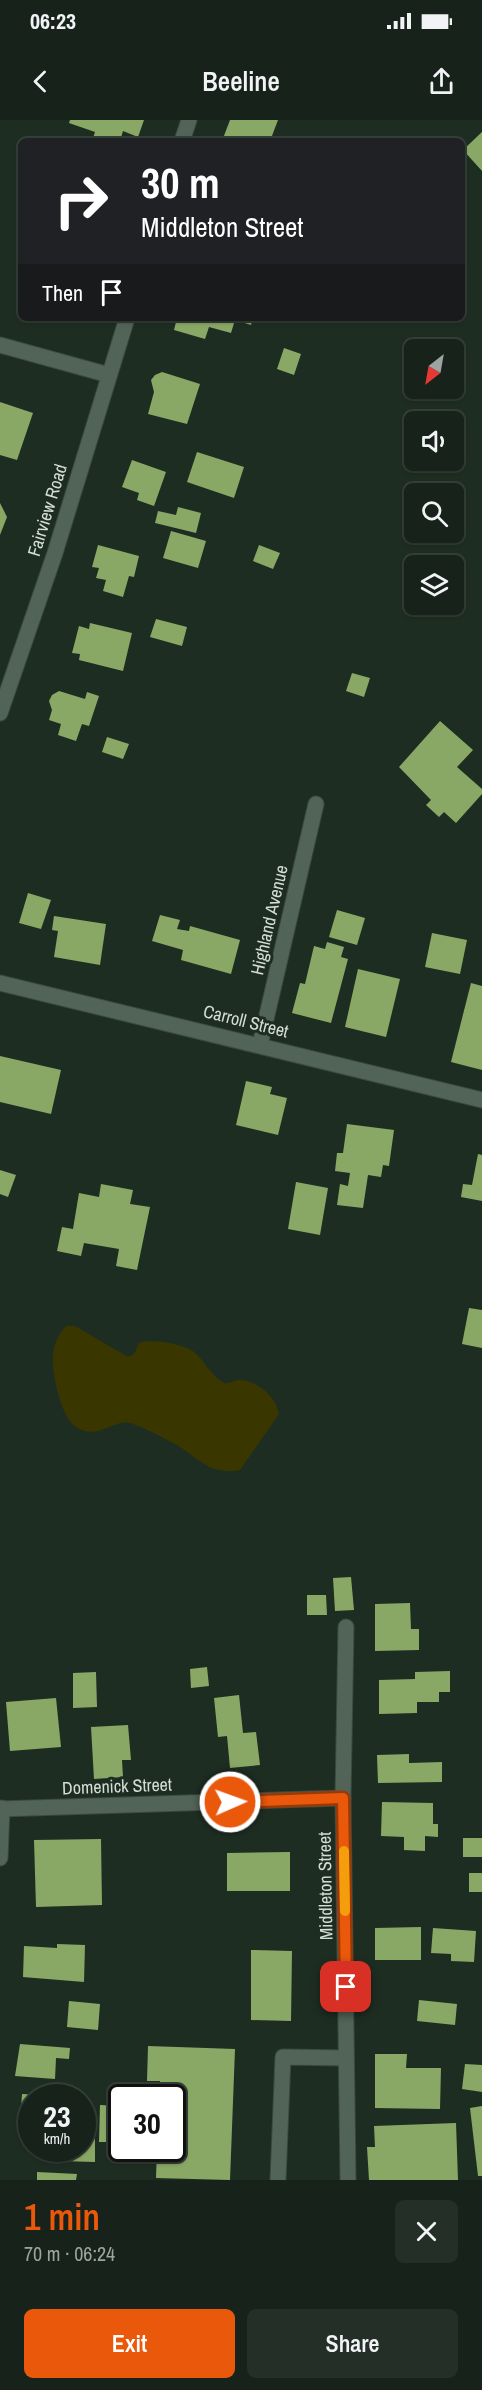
<!DOCTYPE html>
<html lang="en">
<head>
<meta charset="utf-8">
<style>
	body { margin:0; font-family:"Archivo Narrow",sans-serif; background:#232f27; color:#f1f3f6; height:100vh; display:flex; flex-direction:column; font-size:22px; white-space:nowrap }
	* { box-sizing:border-box; margin:0 }
	p { font-size:20px; color:#9ea4a2 }
	.icon { flex:none; width:33px; height:33px; fill:none; stroke:currentColor; stroke-width:2; stroke-linecap:round; stroke-linejoin:round }
	.map { position:relative; height:2060px; overflow:hidden }
	.panel { display:flex; flex-direction:column; background:#16221a; flex:1 }
	.panel>* { flex:none }
	.guide { position:absolute; left:18px; top:18px; width:447px; height:183px; border-radius:9px; box-shadow:0 2px 4px #0004,0 0 0 2px #353f39; background:#202124; color:#fff; overflow:hidden }
	.needle { width:39px; rotate:211deg }
	.fabs { position:absolute; left:404px; top:219px; display:grid; gap:12px }
	.fabs a { display:grid; place-items:center; width:60px; height:60px; border-radius:9px; background:#16221a; box-shadow:0 2px 4px #0004,0 0 0 2px #353f39; font-size:30px }
	.speed { position:absolute; left:18px; top:1964px; display:flex; gap:12px; font-size:30px; font-weight:700; text-align:center }
	.speed>* { display:grid; place-content:center; width:78px; height:78px; border-radius:50%; background:#16221a; box-shadow:0 2px 4px #0004,0 0 0 2px #353f39; line-height:1 }
	.speed small { font-size:15px; font-weight:400 }
	.speed .limit { border:3px solid #111; border-radius:9px; background:#fff; color:#111 }
	.pin { position:absolute; display:grid; place-items:center; width:51px; height:51px; color:#fff; margin:-26px; border-radius:12px; box-shadow:0 3px 9px #0006 }
	.me { position:absolute; width:66px; margin:-33px; rotate:88deg; stroke-linejoin:round; filter:drop-shadow(0 0 4px #0008) }
	.turn { display:flex; align-items:center; gap:21px; height:126px; padding:0 24px; font-size:27px }
	.turn .icon { width:78px; height:78px; stroke-width:2.5 }
	.turn b { display:block; font-size:42px; line-height:51px }
	.then { display:flex; align-items:center; height:57px; padding:0 24px; background:#0003; gap:12px; font-size:22px }
	.round { display:grid; place-items:center; flex:none; width:63px; height:63px; border-radius:9px; background:#232f27 }
	.head { display:flex; align-items:center; justify-content:space-between; height:102px; padding:0 24px }
	h1 { font-size:36px; font-weight:600; line-height:45px; color:#ea580c }
	.cta { display:flex; gap:12px; margin-top:auto; padding:12px 24px }
	.cta a { flex:1; height:69px; border-radius:9px; background:#ea580c; color:#fff; font-size:24px; font-weight:600; line-height:69px; text-align:center }
	.cta a+a { background:#232f27; color:#f1f3f6 }
	.status { display:flex; justify-content:space-between; align-items:center; height:42px; padding:0 30px; background:#16221a; direction:ltr }
	.status svg { height:16px; fill:currentColor }
	header { display:flex; justify-content:space-between; align-items:center; height:78px; padding:0 24px; background:#16221a; font-size:27px; font-weight:600 }
	.map>svg:first-child { display:block }
	.green { fill:#3a3600 }
	.building { fill:#8aa865 }
	.lines { fill:none; stroke-linecap:round; stroke-linejoin:round }
	.service-casing { stroke:#3c4940; stroke-width:17 }
	.minor-casing { stroke:#3c4940; stroke-width:17 }
	.service { stroke:#526457; stroke-width:15 }
	.minor { stroke:#526457; stroke-width:15 }
	.route-casing { stroke:#983908; stroke-width:15 }
	.route { stroke:#ea580c; stroke-width:10 }
	.slow { stroke:#f59e0b; stroke-width:10 }
	.labels { text-anchor:middle; dominant-baseline:central; stroke-width:6; stroke-linejoin:round; paint-order:stroke }
	.street-label { font-size:18px; fill:#d4ded6; stroke:#1e2d22 }
</style>
</head>
<body>
<div class="status"><b>06:23</b><svg viewBox="0 0 49 12"><path d="M0 12V9h3v3zM5 12V6h3v6zM10 12V3h3v9zM15 12V0h3v12zM26 1h20v11H26zM47 4h2v5h-2z"/></svg></div>
<header><svg class="icon" aria-label="back" viewBox="0 0 24 24"><path d="M15 5l-7 7 7 7"/></svg>Beeline<svg class="icon" aria-label="share" viewBox="0 0 24 24"><path d="M12 15V3M7 8l5-5 5 5M5 13v7h14v-7"/></svg></header>
<div class="map">
<svg width="482" height="2060" viewBox="0 0 482 2060">
	<rect width="100%" height="100%" fill="#1e2d22"/>
	<!-- green -->
	<path class="green" d="M 66,1206 L 75,1206 L 128,1237 L 134,1234 L 139,1223 C 149,1218 185,1224 194,1232 C 206,1242 209,1254 224,1263 C 230,1264 236,1259 242,1260 C 260,1263 276,1277 279,1294 L 240,1350 C 207,1355 200,1338 175,1324 C 162,1317 147,1309 133,1304 C 114,1296 100,1322 76,1307 C 61,1297 51,1252 53,1234 C 54,1224 59,1213 66,1206 Z"/>
	<!-- building -->
	<g class="building">
		<polygon points="70,0 144,0 138,17 123,11 120,21 92,21 95,12 69,3"/>
		<polygon points="230,0 278,0 270,21 222,21"/>
		<polygon points="482,12 482,51 463,30"/>
		<polygon points="177,198 253,198 251,205 235,200 231,213 209,207 205,219 174,210"/>
		<polygon points="284,228 301,234 294,255 277,249"/>
		<polygon points="162,252 200,264 187,304 148,294 154,272 151,260 155,255"/>
		<polygon points="0,282 33,293 17,340 0,335"/>
		<polygon points="197,332 244,347 234,378 187,362"/>
		<polygon points="132,340 166,352 154,386 137,380 139,373 122,367"/>
		<polygon points="0,383 7,397 0,415"/>
		<polygon points="178,387 201,393 196,413 155,403 158,391 176,395"/>
		<polygon points="171,411 206,421 198,448 163,438"/>
		<polygon points="98,425 139,436 134,457 129,456 123,477 103,471 106,460 96,458 99,448 92,447"/>
		<polygon points="259,425 280,433 273,449 253,441"/>
		<polygon points="156,499 187,507 182,526 150,517"/>
		<polygon points="90,503 132,513 123,551 79,540 80,534 72,533 79,506 89,509"/>
		<polygon points="352,553 370,558 364,577 346,571"/>
		<polygon points="59,571 85,579 87,572 99,576 89,606 82,604 76,621 58,615 61,604 49,600 52,590 49,581 52,575"/>
		<polygon points="440,601 473,630 457,647 482,669 482,674 456,703 444,692 439,697 426,685 431,680 399,647"/>
		<polygon points="107,617 129,624 123,639 102,632"/>
		<polygon points="28,773 51,780 41,809 19,803"/>
		<polygon points="337,790 365,798 357,825 329,817"/>
		<polygon points="160,795 180,800 177,809 189,811 190,806 240,820 231,854 181,840 183,830 152,821"/>
		<polygon points="54,796 106,804 100,845 54,837 58,811 52,810"/>
		<polygon points="432,813 467,820 460,854 425,847"/>
		<polygon points="327,822 344,827 341,837 348,839 331,903 292,893 300,863 305,864 314,826 325,829"/>
		<polygon points="358,849 400,859 386,917 345,907"/>
		<polygon points="471,863 482,866 482,950 451,942"/>
		<polygon points="0,936 61,950 51,994 0,982"/>
		<polygon points="246,961 272,967 270,974 287,978 278,1015 236,1005"/>
		<polygon points="347,1004 394,1010 389,1046 383,1045 381,1057 368,1055 363,1088 337,1085 340,1064 348,1066 350,1053 335,1051 337,1033 343,1033"/>
		<polygon points="478,1034 482,1035 482,1081 461,1077 463,1064 472,1065"/>
		<polygon points="0,1050 16,1055 8,1077 0,1074"/>
		<polygon points="296,1062 328,1068 320,1115 288,1109"/>
		<polygon points="101,1064 133,1070 130,1084 150,1087 137,1150 116,1146 119,1129 84,1123 81,1136 57,1131 62,1107 73,1109 79,1073 99,1077"/>
		<polygon points="469,1188 482,1190 482,1228 462,1224"/>
		<polygon points="351,1457 354,1490 335,1491 333,1458"/>
		<polygon points="307,1475 326,1475 327,1495 307,1495"/>
		<polygon points="410,1483 411,1509 419,1509 419,1530 375,1531 375,1484"/>
		<polygon points="207,1547 209,1566 191,1568 190,1549"/>
		<polygon points="450,1551 450,1572 439,1572 439,1582 417,1582 417,1593 379,1594 379,1560 415,1559 415,1552"/>
		<polygon points="96,1552 97,1587 73,1588 73,1553"/>
		<polygon points="239,1575 243,1613 256,1612 260,1645 230,1648 227,1616 218,1617 214,1578"/>
		<polygon points="56,1578 61,1627 10,1631 6,1582"/>
		<polygon points="128,1605 131,1640 122,1640 123,1657 94,1659 91,1607"/>
		<polygon points="409,1634 409,1643 442,1642 442,1662 378,1663 377,1635"/>
		<polygon points="382,1682 433,1683 433,1704 438,1704 438,1717 425,1716 425,1731 404,1730 404,1717 381,1716"/>
		<rect x="463" y="1718" width="19" height="19"/>
		<polygon points="101,1719 102,1785 36,1787 34,1720"/>
		<polygon points="290,1732 290,1771 227,1771 227,1733"/>
		<rect x="469" y="1753" width="13" height="19"/>
		<polygon points="421,1807 421,1840 375,1840 375,1808"/>
		<polygon points="433,1808 476,1811 474,1842 451,1841 451,1834 431,1833"/>
		<polygon points="57,1824 85,1825 84,1862 23,1857 24,1826 57,1828"/>
		<polygon points="251,1830 292,1831 291,1901 251,1900"/>
		<polygon points="419,1880 457,1884 455,1905 417,1901"/>
		<polygon points="69,1881 100,1884 98,1910 67,1907"/>
		<polygon points="20,1924 70,1928 69,1939 56,1938 55,1959 15,1956"/>
		<polygon points="148,1926 235,1929 230,2060 156,2058 157,2028 172,2028 172,1977 159,1977 160,1961 147,1961"/>
		<polygon points="375,1934 407,1934 406,1948 441,1948 440,1989 375,1988"/>
		<polygon points="465,1944 482,1945 482,1972 462,1969"/>
		<polygon points="42,1968 67,1969 66,1977 32,1977 32,2006 20,2006 22,1974 42,1975"/>
		<polygon points="100,1985 122,1986 122,2022 99,2022"/>
		<polygon points="482,1986 482,2056 478,2056 470,1988"/>
		<polygon points="456,2003 458,2060 369,2060 367,2027 375,2027 374,2006"/>
		<polygon points="82,2015 95,2016 95,2042 60,2041 61,2028 82,2028"/>
		<polygon points="37,2052 77,2054 76,2060 37,2060"/>
	</g>
	<g class="lines">
		<defs>
			<polyline id="service" points="278,2060 283,1937 346,1938"/>
			<g id="minor">
				<polyline points="182,21 189,0"/>
				<polyline points="0,225 109,255"/>
				<polyline points="0,593 55,433 127,198"/>
				<polyline points="0,863 482,980"/>
				<polyline points="260,925 316,684"/>
				<polyline points="346,1507 343,1678 348,2060"/>
				<polyline points="0,1689 343,1678"/>
				<polyline points="0,1738 2,1688"/>
			</g>
		</defs>
		<!-- service casing -->
		<use href="#service" class="service-casing"/>
		<!-- minor casing -->
		<use href="#minor" class="minor-casing"/>
		<!-- service -->
		<use href="#service" class="service"/>
		<!-- minor -->
		<use href="#minor" class="minor"/>
	</g>
	<g class="lines">
		<defs>
			<polyline id="route" points="230,1682 343,1678 346,1867"/>
		</defs>
		<!-- route casing -->
		<use href="#route" class="route-casing"/>
		<!-- route -->
		<use href="#route" class="route"/>
		<!-- slow -->
		<polyline class="slow" points="344,1731 345,1791"/>
	</g>
	<g class="labels">
		<!-- street labels -->
		<g class="street-label">
			<text transform="translate(47 390) rotate(-73)">Fairview Road</text>
			<text transform="translate(269 800) rotate(-77)">Highland Avenue</text>
			<text transform="translate(246 901) rotate(14)">Carroll Street</text>
			<text transform="translate(117 1666) rotate(-2)">Domenick Street</text>
			<text transform="translate(325 1766) rotate(-91)">Middleton Street</text>
		</g>
	</g>
</svg>
<div class="fabs">
<a><svg class="needle" viewBox="-14 -14 28 28"><path d="M0-13l5 13h-10z" fill="#e53935"/><path d="M0 13l5-13h-10z" fill="#9ea4a2"/></svg></a>
<a><svg class="icon" aria-label="sound" viewBox="0 0 24 24"><path d="M4 9h4l5-4v14l-5-4H4zM17 9q2 3 0 6"/></svg></a>
<a><svg class="icon" aria-label="search" viewBox="0 0 24 24"><circle cx="10" cy="10" r="6"/><path d="M15 15l6 6"/></svg></a>
<a><svg class="icon" aria-label="layers" viewBox="0 0 24 24"><path d="M12 4l9 5-9 5-9-5zM3 14l9 5 9-5"/></svg></a>
</div>
<div class="speed"><div>23<small>km/h</small></div><div class="limit">30</div></div>
<div class="pin" style="left:346px;top:1867px;background:#d93025"><svg class="icon" aria-label="arrive" viewBox="0 0 24 24"><path d="M6 21V4h12l-3 4 3 4H6"/></svg></div>
<svg class="me" style="left:230px;top:1682px" viewBox="-20 -20 40 40"><circle r="17" fill="#ea580c" stroke="#fff" stroke-width="3"/><path d="M0-11L8 9 0 5-8 9z" fill="#fff"/></svg>
<div class="guide">
<div class="turn"><svg class="icon" aria-label="right" viewBox="0 0 24 24"><path d="M7 20v-9h11M14 6l5 5-5 5"/></svg><div><b>30 m</b>Middleton Street</div></div>
<div class="then">Then<svg class="icon" aria-label="arrive" viewBox="0 0 24 24"><path d="M6 21V4h12l-3 4 3 4H6"/></svg></div>
</div>
</div>
<section class="panel">
<div class="head"><div><h1>1 min</h1><p>70 m · 06:24</p></div><a class="round"><svg class="icon" aria-label="close" viewBox="0 0 24 24"><path d="M6 6l12 12M18 6L6 18"/></svg></a></div>
<div class="cta"><a>Exit</a><a>Share</a></div>
</section>
</body>
</html>
